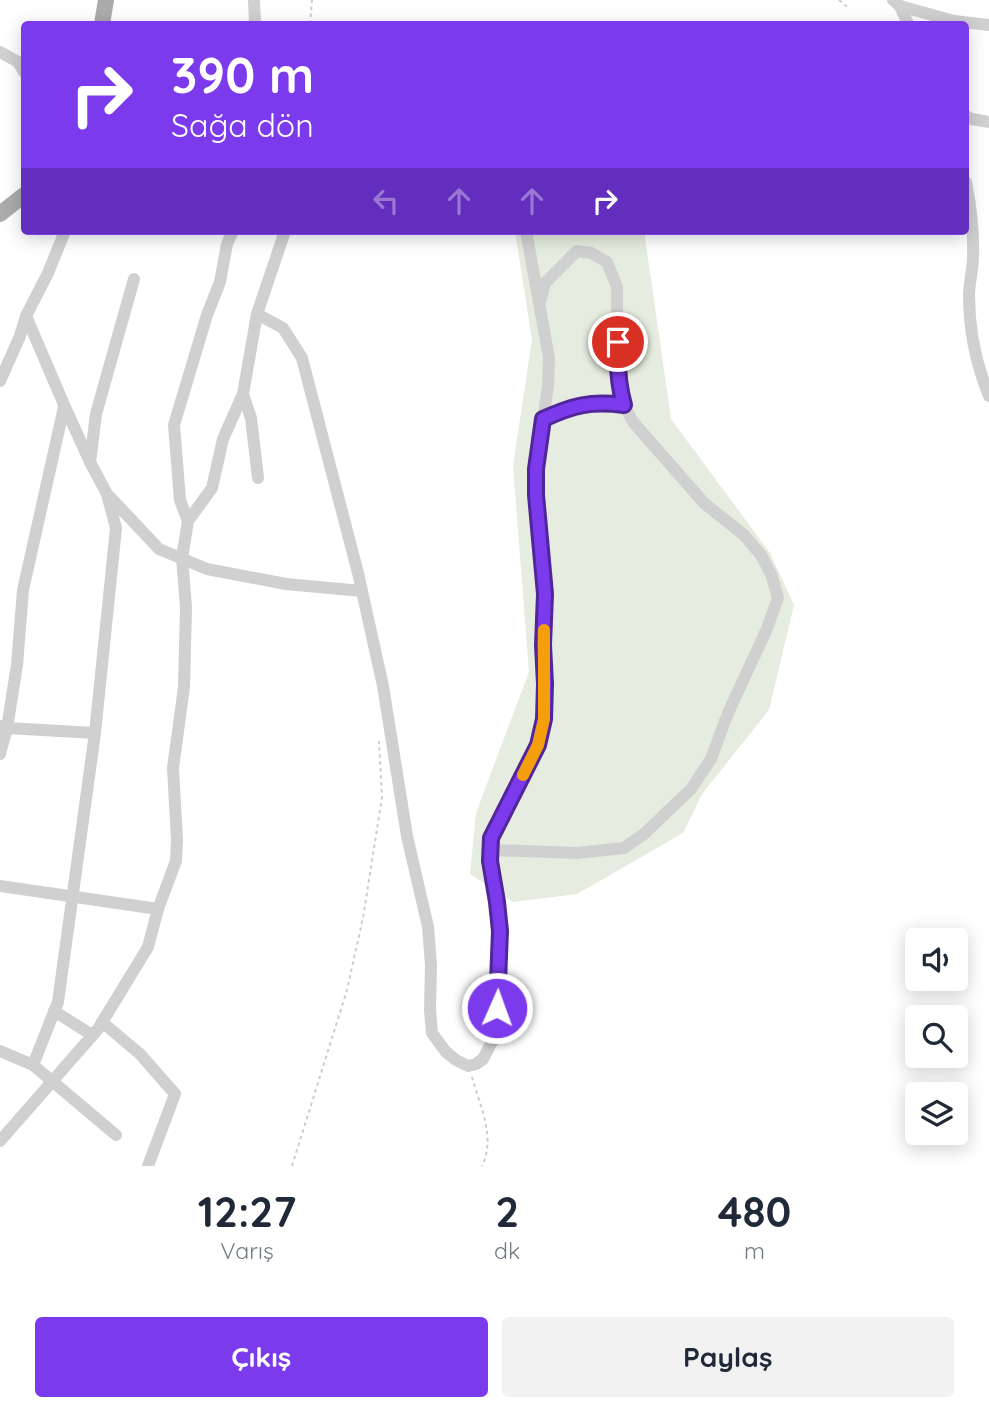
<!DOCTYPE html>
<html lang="tr">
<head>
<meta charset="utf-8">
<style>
	body { margin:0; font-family:Quicksand,sans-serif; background:#f2f2f3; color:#1f2937; height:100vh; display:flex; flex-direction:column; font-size:26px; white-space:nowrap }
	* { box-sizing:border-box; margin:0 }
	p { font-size:23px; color:#747a83 }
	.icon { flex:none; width:38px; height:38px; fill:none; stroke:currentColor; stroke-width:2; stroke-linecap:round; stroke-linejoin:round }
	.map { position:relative; height:1166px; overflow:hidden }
	.side { display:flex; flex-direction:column; background:#fff; flex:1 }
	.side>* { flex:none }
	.hud { position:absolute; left:21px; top:21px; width:948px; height:214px; border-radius:7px; box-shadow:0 4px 18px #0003; background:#7c3aed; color:#fff; overflow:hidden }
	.tools { position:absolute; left:905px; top:928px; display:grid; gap:14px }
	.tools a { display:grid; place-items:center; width:63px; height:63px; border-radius:7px; background:#fff; box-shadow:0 4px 18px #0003; font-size:35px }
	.pin { position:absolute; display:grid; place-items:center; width:60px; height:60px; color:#fff; margin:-30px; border:4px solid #fff; border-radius:50%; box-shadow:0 2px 7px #0007 }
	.me { position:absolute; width:77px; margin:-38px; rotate:2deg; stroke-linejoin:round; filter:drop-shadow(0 0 5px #0008) }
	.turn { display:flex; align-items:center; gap:24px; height:147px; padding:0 35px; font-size:32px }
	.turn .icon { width:91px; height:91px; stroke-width:2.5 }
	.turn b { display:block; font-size:49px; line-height:60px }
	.lanes { display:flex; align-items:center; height:66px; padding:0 35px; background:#0003; justify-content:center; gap:35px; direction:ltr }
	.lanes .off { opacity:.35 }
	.eta { display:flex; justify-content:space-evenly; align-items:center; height:119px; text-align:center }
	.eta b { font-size:42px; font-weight:700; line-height:49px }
	.primary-button { display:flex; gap:14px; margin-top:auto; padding:14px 35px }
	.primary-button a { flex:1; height:80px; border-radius:7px; background:#7c3aed; color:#fff; font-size:28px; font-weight:700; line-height:80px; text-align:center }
	.primary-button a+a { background:#f2f2f3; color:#1f2937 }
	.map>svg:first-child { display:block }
	.green { fill:#e6ecdf }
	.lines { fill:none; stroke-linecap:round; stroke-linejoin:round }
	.path { stroke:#cdcdcd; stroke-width:2; stroke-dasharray:3.5 3.5; stroke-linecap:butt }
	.minor { stroke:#d0d0d0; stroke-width:12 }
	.major { stroke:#ababab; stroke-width:16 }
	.route-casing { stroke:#51269a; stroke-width:18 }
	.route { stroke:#7c3aed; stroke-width:12 }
	.slow { stroke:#f59e0b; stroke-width:12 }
</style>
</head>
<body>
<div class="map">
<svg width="989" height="1166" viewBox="0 0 989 1166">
	<rect width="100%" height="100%" fill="#fff"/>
	<!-- green -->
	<polygon class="green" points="515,231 644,231 671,419 770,553 794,605 769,710 702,794 683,833 577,894 513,902 470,874 476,813 529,672 513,466 532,340"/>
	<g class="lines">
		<!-- path -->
		<g class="path">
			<polyline points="839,0 850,9"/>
			<polyline points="310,24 312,0"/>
			<path d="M 472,1077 C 480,1106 496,1137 482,1166"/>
			<polyline points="292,1166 347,990 363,918 382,797 379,741"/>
		</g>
		<!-- minor -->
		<g class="minor">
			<polyline points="254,0 255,24"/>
			<polyline points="893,0 900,6 908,24"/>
			<polyline points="900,6 954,21 989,25"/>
			<polyline points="0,52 18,62 24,72"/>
			<polyline points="966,116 972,119 989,122"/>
			<path d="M 966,182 C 971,207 974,232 973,257 C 973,270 969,283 969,295 C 969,330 976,364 989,396"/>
			<polyline points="257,314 283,328 302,358 358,573 383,686 407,836 428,927 431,965 430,1010 432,1033 446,1052 456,1060 468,1066 476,1064 483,1059 496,1034 500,931 497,902 490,861 491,838 538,745 544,719 545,684 543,645 545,594 536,495 536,469 548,386 549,358 526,231"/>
			<polyline points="0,381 20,336 26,316 48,273 65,231"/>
			<polyline points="243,394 251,418 258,478"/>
			<path d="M 543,419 C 574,405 590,401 624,405"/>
			<polyline points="90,462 96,414 134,279"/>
			<polyline points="110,497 159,549 207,569 286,584 362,591"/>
			<polyline points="188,521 180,500 174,425 207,315 220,282 227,244 233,231"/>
			<polyline points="0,726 7,728 95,733 116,528 107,494 90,462 65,407 26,316"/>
			<polyline points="0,754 7,728 17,665 23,590 64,407"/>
			<polyline points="491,850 577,853 624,848 644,834 691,789 711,759 728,713 766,631 778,598 771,574 761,555 744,535 704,503 633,422 624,405 620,393 617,366 617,287 607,262 591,253 577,251 545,283 541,299"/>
			<polyline points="0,886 158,909 148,947 98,1029 0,1141"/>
			<polyline points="158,909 176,861 177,840 173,768 184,687 186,607 182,558 188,521 212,488 223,439 243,394 257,314 285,231"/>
			<polyline points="54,1011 92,1035"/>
			<polyline points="102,1022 140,1054 175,1094 148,1166"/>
			<polyline points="0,1051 33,1065 116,1135"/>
			<polyline points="33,1065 58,1002 95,733"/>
		</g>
		<!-- major -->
		<g class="major">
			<polyline points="102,24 106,0"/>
			<polyline points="0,214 24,195"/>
		</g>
	</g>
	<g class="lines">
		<defs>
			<path id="route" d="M 497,1008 L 500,931 L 497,902 L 490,861 L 491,838 L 538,745 L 544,719 L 545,684 L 543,645 L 545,594 L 536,495 L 536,469 L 543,419 C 574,405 590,401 624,405 C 618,384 617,363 618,342"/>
		</defs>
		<!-- route casing -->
		<use href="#route" class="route-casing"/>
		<!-- route -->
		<use href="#route" class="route"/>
		<!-- slow -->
		<polyline class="slow" points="523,775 538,745 544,719 544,630"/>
	</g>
</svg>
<div class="tools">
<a><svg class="icon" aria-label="sound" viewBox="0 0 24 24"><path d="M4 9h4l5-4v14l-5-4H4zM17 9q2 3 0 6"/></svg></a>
<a><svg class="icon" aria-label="search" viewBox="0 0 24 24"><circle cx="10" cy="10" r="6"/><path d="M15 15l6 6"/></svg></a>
<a><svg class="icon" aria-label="layers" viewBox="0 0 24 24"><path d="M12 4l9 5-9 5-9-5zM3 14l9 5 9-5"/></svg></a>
</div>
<div class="pin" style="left:618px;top:342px;background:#d93025"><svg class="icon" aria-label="arrive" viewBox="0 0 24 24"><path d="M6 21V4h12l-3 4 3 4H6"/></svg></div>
<svg class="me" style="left:497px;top:1008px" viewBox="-20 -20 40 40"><circle r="17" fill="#7c3aed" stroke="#fff" stroke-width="3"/><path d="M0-11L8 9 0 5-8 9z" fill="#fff"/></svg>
<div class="hud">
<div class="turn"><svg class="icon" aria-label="right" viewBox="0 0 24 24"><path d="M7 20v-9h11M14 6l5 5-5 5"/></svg><div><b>390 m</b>Sağa dön</div></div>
<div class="lanes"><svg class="icon off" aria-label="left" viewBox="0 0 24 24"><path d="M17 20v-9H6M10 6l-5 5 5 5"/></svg><svg class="icon off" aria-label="ahead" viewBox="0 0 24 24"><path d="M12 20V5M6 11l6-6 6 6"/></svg><svg class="icon off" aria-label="ahead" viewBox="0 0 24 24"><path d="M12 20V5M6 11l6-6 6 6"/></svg><svg class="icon" aria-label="right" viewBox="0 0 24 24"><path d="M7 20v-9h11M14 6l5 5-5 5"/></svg></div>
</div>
</div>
<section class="side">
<div class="eta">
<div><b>12:27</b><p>Varış</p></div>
<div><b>2</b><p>dk</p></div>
<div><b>480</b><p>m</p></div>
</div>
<div class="primary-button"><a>Çıkış</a><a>Paylaş</a></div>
</section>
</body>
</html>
